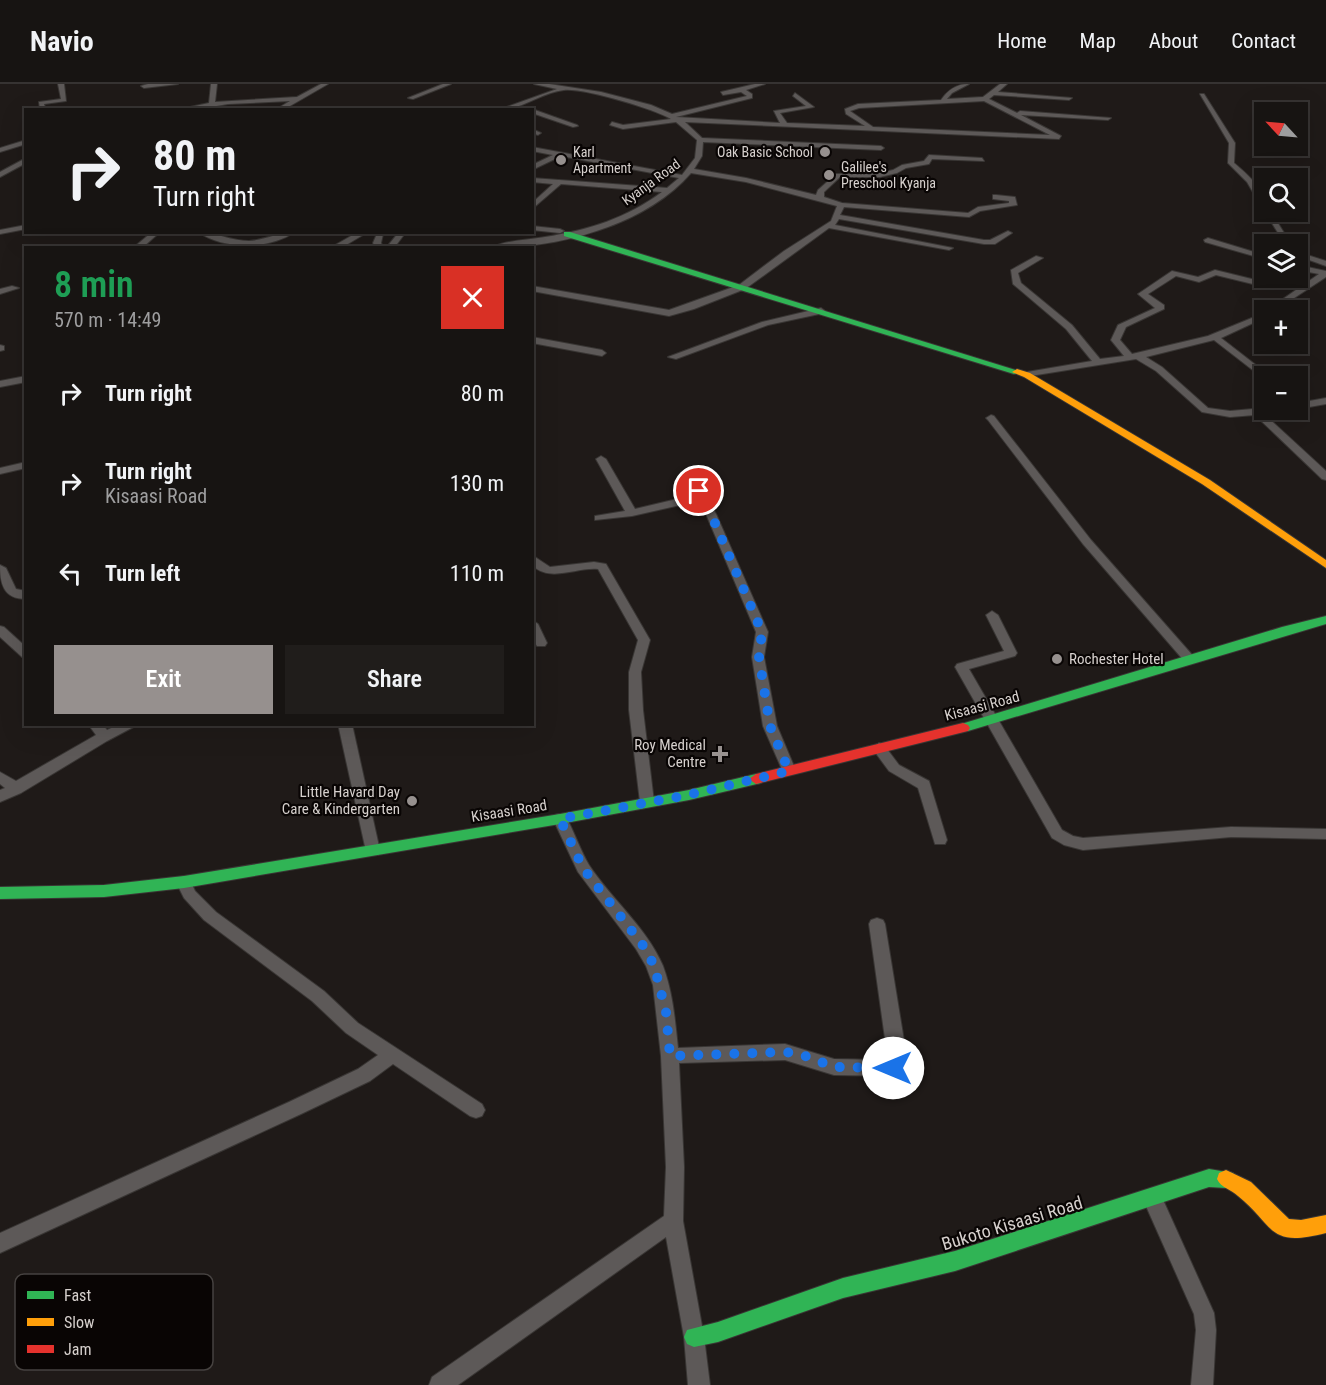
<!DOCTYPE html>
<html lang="en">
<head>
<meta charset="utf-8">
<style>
	body { margin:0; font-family:"Roboto Condensed",sans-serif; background:#201d1b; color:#f1f3f6; height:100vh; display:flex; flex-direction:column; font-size:22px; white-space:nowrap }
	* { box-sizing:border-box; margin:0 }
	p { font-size:20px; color:#9e9e9f }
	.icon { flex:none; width:33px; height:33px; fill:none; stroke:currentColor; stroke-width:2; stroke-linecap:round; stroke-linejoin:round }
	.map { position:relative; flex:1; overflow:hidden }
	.details { position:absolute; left:24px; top:162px; width:510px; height:480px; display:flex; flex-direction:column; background:#171412; border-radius:0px; box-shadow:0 6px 24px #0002,0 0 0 2px #363332 }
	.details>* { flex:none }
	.guide { position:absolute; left:24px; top:24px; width:510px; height:126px; border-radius:0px; box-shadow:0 6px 24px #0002,0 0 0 2px #363332; background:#171412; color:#f1f3f6; overflow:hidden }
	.needle { width:39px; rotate:296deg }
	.buttons { position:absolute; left:1254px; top:18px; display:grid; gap:12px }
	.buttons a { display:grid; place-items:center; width:54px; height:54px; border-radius:0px; background:#171412; box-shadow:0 6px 24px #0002,0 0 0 2px #363332; font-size:30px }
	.pin { position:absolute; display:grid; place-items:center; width:51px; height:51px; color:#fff; margin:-26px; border:3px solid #fff; border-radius:50%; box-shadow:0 2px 6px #0007 }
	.me { position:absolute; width:66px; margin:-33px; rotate:270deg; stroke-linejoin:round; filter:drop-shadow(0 0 4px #0008) }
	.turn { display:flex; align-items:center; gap:21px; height:126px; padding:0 30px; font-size:27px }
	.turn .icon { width:78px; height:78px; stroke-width:2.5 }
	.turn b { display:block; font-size:42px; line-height:51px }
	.round { display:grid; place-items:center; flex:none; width:63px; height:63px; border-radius:0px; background:#201d1b }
	.headline { display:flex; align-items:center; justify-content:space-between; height:102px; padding:0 30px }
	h1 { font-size:36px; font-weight:600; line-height:45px; color:#1e9e55 }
	.action { display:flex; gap:12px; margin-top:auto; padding:12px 30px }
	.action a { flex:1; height:69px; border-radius:0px; background:#96908e; color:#fff; font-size:24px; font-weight:600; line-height:69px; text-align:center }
	.action a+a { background:#201d1b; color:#f1f3f6 }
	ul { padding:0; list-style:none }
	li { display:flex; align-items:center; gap:18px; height:90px; padding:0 30px }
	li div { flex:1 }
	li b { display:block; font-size:22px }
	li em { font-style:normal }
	header { display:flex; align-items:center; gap:36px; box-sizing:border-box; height:84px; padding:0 30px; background:#171412; border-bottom:2px solid #363332 }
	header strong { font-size:28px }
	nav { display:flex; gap:33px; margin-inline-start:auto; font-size:21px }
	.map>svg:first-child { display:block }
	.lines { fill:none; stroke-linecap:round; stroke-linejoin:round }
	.street-casing { stroke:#393634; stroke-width:2 }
	.fast-casing { stroke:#393634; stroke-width:2 }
	.slow-casing { stroke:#393634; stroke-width:2 }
	.jam-casing { stroke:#393634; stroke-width:2 }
	.street { fill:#5d5958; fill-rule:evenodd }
	.fast { fill:#30b455; fill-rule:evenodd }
	.slow { fill:#ff9f0a; fill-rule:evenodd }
	.jam { fill:#e5322d; fill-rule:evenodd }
	.route { stroke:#1a73e8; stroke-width:10; stroke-dasharray:0 18 }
	.poi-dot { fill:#96908e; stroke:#090504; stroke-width:2 }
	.labels { text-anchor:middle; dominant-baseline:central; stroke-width:4.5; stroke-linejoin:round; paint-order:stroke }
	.far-poi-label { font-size:14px; fill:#d6d0cd; stroke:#090504; text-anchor:start }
	.far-street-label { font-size:14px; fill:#d6d0cd; stroke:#090504 }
	.poi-label { font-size:15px; fill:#d6d0cd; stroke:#090504; text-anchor:end }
	.street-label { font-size:15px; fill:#d6d0cd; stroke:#090504 }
	.near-street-label { font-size:18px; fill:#d6d0cd; stroke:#090504 }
	.key { fill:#090504; stroke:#464240; stroke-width:1.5 }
	.key-label { font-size:16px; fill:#d6d0cd }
</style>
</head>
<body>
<header>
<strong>Navio</strong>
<nav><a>Home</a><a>Map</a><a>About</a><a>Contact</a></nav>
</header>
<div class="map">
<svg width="1326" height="1301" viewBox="0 0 1326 1301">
	<rect width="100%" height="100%" fill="#1f1a18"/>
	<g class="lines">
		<defs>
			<g id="street">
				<polygon points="58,0 64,0 66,17 44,20 46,26 40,26 39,18 61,15"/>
				<polygon points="148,0 178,0 144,4 141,2"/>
				<polygon points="211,0 217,0 215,18 297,13 321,0 328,0 283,26 275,26 290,17 228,20 193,26 176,26 209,19"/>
				<polygon points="443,0 451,0 413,15 408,14"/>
				<path d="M 534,0 L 549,0 L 601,8 L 651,21 L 672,30 L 747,12 L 741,8 L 723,11 L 721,8 L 755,0 L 765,0 L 746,6 L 752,10 L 752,14 L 676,33 L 780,39 L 774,27 L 806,22 L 793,12 L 795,9 L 814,23 L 780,29 L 787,39 L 865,42 L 846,30 L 845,25 L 858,20 L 941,16 C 948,6 956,0 969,0 L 952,9 L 947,15 L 983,13 L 1000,0 L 1007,0 L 998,8 L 1072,14 L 1069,16 L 994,11 L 989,15 L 1017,29 L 1020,27 L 1111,34 L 1108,36 L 1021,31 L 1061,52 L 1059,55 L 685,38 L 702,54 L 881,62 L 884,64 L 881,66 L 703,58 L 702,72 L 694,85 L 746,94 L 816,111 L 818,106 L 836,90 L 880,89 L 893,86 L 902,81 L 924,77 L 929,71 L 982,74 L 984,77 L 932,75 L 929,80 L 906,84 L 897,89 L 880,93 L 840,93 L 824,108 L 824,113 L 842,119 L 968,129 L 978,123 L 1009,119 L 1009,117 L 993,115 L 993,111 L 996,111 L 1015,113 L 1017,121 L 980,127 L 969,133 L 844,123 L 840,131 L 984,156 L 990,156 L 1008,147 L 1012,149 L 995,160 L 984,160 L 839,135 L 835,141 L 953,164 L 949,166 L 829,144 L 745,205 L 694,225 L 669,232 L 532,207 L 532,202 L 669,226 L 739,201 L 784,167 L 831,137 L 837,122 L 746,98 L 691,89 C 645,142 558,164 490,164 C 506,156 528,156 545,153 C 589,146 627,134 662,108 L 561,100 L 532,125 L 532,119 L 553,100 L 532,98 L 532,94 L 667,104 L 679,94 L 561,72 L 532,86 L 532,81 L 553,71 L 532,67 L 532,63 L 682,91 L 695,74 L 697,56 L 676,38 L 623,45 L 610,41 L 612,38 L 623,41 L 671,35 C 654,25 584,4 564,6 C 542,8 522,26 498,26 L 557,5 ZM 984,17 L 1050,51 L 873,43 L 850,27 L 859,24 Z"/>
				<path d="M 1200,10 L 1204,10 L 1235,59 L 1234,79 C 1247,90 1264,104 1264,122 L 1261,122 L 1247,98 L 1228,79 L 1229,59 Z"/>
				<polygon points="532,25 577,41 578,42 573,43 532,29"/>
				<polygon points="532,45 541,49 538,51 532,49"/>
				<polygon points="26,56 26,60 0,68 0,64"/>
				<polygon points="26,74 26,79 0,93 0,88"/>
				<polygon points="1265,128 1271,128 1291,160 1285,160"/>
				<polygon points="26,141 26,145 0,150 0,146"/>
				<polygon points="532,142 560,145 564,147 560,149 532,146"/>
				<polygon points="152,148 160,148 142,164 133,164"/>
				<path d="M 198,148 C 215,148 231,157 249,157 C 265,156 279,148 295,148 C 268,166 225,166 198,148 Z"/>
				<polygon points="358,148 368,148 341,164 330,164"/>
				<polygon points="373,148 383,150 381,159 384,164 376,164 373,159 376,152"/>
				<polygon points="399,148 406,148 394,164 386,164"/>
				<polygon points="1208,154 1264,171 1264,175 1205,158 1204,156"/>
				<polygon points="1298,168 1326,177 1326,182 1298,172"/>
				<polygon points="1036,172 1043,174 1018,189 1021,199 1072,241 1100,275 1124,272 1111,256 1118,241 1155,224 1138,210 1172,187 1198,193 1215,186 1264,198 1265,200 1261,202 1216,191 1199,198 1176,192 1148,210 1164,221 1164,225 1126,243 1120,256 1132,270 1208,252 1264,229 1264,234 1221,254 1270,292 1263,294 1214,256 1146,273 1162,283 1208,324 1230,327 1264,324 1264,326 1272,326 1271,328 1264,330 1326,387 1326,396 1322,395 1255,331 1230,333 1202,328 1156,287 1136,275 1024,293 1024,289 1027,288 1092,277 1066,245 1013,200 1011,186"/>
				<polygon points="1298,181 1326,187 1326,193 1276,226 1267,226 1319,190 1298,186"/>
				<polygon points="12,202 19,204 0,210 0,205"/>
				<polygon points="821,224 825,227 824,229 768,241 676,275 668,273 762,238"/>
				<polygon points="532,253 602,266 606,269 602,272 532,259"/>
				<polygon points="0,261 4,262 4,266 0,267"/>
				<polygon points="26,292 26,298 0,303 0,297"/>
				<polygon points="1326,314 1326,320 1298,325 1298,319"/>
				<polygon points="991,331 994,332 1091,456 1194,573 1196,576 1194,579 1186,579 1083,460 988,336 986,334"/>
				<polygon points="601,372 606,375 635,425 694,411 685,395 690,392 694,393 704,409 708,412 707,414 716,430 768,548 764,573 777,642 796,687 794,690 784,690 763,642 752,573 756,548 706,430 698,417 632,432 595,436 595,432 625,427 596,375"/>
				<polygon points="26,378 26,384 0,390 0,384"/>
				<path d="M 532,471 L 550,483 L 594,478 L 606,480 L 650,556 L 641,588 L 643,626 L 654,718 L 652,722 L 642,722 L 640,718 L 629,626 L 629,588 L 638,556 L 598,485 C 576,483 550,499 532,481 Z"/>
				<path d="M 0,481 L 6,484 L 16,505 L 26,507 L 26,515 C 3,515 0,499 0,481 Z"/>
				<polygon points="992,527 998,531 1017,569 1015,572 969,585 1062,746 1073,752 1083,754 1231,743 1326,745 1326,755 1231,753 1083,766 1064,761 1052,754 955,583 957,580 1004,567 986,531"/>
				<path d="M 532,536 L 538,540 L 547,559 L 545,562 L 537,562 C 531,554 532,546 532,536 Z"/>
				<polygon points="0,542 4,543 26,563 26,574 22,573 0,553"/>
				<polygon points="88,640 102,640 107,646 120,640 139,640 107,657 21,709 0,718 0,706 5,704 0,700 0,688 16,697 96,651"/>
				<polygon points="338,640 352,640 380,767 378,771 368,771 366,767"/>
				<polygon points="879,659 884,661 899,681 929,697 947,756 945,760 935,760 918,704 889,687 872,664"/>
				<path d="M 560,730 L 565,731 C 574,747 580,766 589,781 C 612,816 647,844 663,882 C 673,909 675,936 678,964 L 785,960 L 834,975 L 888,976 L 869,840 L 871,836 L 877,834 L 883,836 L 885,840 L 907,975 L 899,989 L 893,992 L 834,991 L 785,976 L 679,979 L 684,1083 L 683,1137 L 704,1253 L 710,1301 L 688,1301 L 684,1253 L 666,1153 L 458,1301 L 429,1301 L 432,1293 L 664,1132 L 666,1083 L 661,972 L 653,901 L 646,882 L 636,865 L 578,788 L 553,735 L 555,731 Z"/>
				<polygon points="184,792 189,794 195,807 216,828 324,907 358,939 482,1020 485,1026 482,1032 476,1034 470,1032 393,980 370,997 301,1030 0,1169 0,1149 289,1018 358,985 378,971 346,949 312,917 204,836 184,814 176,798 179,794"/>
				<polygon points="1152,1104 1159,1107 1214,1229 1216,1246 1213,1301 1191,1301 1196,1246 1194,1230 1142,1113 1145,1107"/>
			</g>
			<g id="fast">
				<polygon points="564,148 570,148 1022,288 1014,290 564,152"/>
				<polygon points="1326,532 1326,540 968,647 958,647 956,644 958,641 1282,543"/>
				<polygon points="756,690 761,691 763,695 761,699 689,716 560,740 184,804 104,813 0,815 0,803 104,801 184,792 560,730 689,706"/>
				<polygon points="1209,1085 1233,1089 1235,1095 1233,1101 1226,1104 1209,1103 955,1187 843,1214 718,1258 694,1263 687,1260 684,1253 687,1246 718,1238 843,1194 955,1167"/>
			</g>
			<g id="slow">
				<polygon points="1017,285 1030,289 1210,396 1326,476 1326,484 1202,400 1024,293 1012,288"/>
				<path d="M 1226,1086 L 1251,1098 L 1289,1135 L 1301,1136 L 1326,1131 L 1326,1149 C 1267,1164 1276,1143 1238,1112 C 1231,1105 1221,1104 1217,1095 L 1219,1089 Z"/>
			</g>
			<polygon id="jam" points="963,639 968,641 970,644 968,647 756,700 749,695 756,690"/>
		</defs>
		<!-- street casing -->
		<use href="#street" class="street-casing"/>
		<!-- fast casing -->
		<use href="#fast" class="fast-casing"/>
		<!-- slow casing -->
		<use href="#slow" class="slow-casing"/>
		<!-- jam casing -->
		<use href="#jam" class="jam-casing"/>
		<!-- street -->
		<use href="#street" class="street"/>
		<!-- fast -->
		<use href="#fast" class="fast"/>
		<!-- slow -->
		<use href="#slow" class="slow"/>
		<!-- jam -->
		<use href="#jam" class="jam"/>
	</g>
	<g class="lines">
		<!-- route -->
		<polyline class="route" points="699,407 711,430 762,548 759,573 770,642 789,687 688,711 560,735 583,784 642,860 654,881 666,928 670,972 785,968 800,970 834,983 893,984"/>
	</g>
	<!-- markers -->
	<g class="poi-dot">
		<circle cx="825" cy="68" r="6"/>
		<circle cx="561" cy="76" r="6"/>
		<circle cx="829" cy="91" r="6"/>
		<circle cx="1057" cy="575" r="6"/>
		<path d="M717 661h6v6h6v6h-6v6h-6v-6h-6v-6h6z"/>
		<circle cx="412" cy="717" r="6"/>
	</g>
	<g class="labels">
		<!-- far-poi labels -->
		<g class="far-poi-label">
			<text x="573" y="68">Karl<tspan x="573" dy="16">Apartment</tspan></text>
			<text x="813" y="68" text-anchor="end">Oak Basic School</text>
			<text x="841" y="83">Galilee's<tspan x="841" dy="16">Preschool Kyanja</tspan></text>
		</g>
		<!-- far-street labels -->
		<g class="far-street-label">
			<text transform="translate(651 98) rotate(-36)">Kyanja Road</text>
		</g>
		<!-- poi labels -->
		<g class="poi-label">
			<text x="1069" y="575" text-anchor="start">Rochester Hotel</text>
			<text x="706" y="661">Roy Medical<tspan x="706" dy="17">Centre</tspan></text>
			<text x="400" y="708">Little Havard Day<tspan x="400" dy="17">Care &amp; Kindergarten</tspan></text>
		</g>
		<!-- street labels -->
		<g class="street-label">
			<text transform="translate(982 622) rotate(-15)">Kisaasi Road</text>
			<text transform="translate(509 727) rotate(-9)">Kisaasi Road</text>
		</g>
		<!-- near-street labels -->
		<g class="near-street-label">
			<text transform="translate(1012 1139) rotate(-17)">Bukoto Kisaasi Road</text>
		</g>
	</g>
	<!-- legend -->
	<rect x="15" y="1190" width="198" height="96" rx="9" class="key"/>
	<rect x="27" y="1207" width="27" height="8" fill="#30b455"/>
	<rect x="27" y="1234" width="27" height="8" fill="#ff9f0a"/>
	<rect x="27" y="1261" width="27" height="8" fill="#e5322d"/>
	<g class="key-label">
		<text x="64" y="1217">Fast</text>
		<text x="64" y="1244">Slow</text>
		<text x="64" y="1271">Jam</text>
	</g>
</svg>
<div class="buttons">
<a><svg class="needle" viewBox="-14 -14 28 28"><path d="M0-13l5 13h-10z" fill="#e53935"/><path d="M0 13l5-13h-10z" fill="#9e9e9f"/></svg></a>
<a><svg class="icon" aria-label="search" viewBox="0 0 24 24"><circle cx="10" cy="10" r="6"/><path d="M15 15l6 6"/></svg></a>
<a><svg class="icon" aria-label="layers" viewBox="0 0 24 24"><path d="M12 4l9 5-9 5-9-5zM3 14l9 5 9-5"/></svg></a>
<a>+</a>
<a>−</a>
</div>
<div class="pin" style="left:699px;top:407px;background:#d93025"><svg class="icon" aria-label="arrive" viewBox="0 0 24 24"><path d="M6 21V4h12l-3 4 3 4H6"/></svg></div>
<svg class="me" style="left:893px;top:984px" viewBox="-20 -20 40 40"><circle r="19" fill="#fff"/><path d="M0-13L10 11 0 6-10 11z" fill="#1a73e8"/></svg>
<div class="guide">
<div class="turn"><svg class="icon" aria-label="right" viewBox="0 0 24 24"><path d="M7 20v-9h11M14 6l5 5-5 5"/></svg><div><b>80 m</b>Turn right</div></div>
</div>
<section class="details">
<div class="headline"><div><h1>8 min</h1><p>570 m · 14:49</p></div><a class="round" style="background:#d93025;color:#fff"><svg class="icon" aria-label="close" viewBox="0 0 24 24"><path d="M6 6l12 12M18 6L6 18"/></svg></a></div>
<ul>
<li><svg class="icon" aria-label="right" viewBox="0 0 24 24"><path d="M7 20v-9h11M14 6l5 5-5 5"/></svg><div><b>Turn right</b></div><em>80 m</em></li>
<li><svg class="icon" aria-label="right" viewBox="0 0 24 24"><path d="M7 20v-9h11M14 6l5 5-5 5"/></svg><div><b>Turn right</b><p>Kisaasi Road</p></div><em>130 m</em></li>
<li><svg class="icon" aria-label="left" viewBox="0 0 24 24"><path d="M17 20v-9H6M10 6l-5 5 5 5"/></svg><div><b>Turn left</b></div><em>110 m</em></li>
</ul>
<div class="action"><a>Exit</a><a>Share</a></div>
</section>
</div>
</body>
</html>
